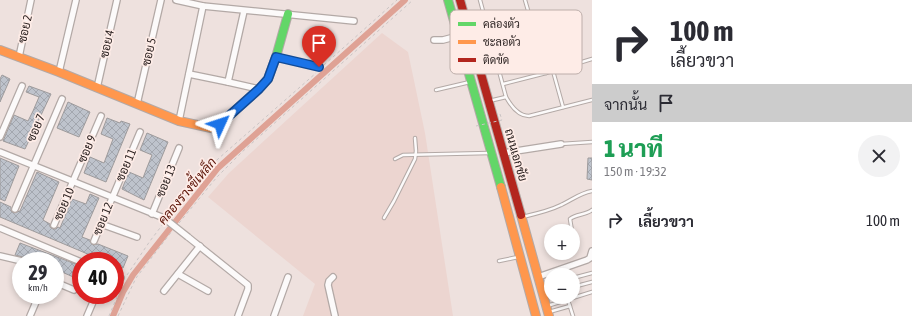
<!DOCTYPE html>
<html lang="th">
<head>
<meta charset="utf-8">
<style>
	body { margin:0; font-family:"Asap Condensed",Sarabun,sans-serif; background:#f2f2f3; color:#2b2b33; height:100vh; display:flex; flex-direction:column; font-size:15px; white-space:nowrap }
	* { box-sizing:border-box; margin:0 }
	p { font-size:13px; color:#7c7c81 }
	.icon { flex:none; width:22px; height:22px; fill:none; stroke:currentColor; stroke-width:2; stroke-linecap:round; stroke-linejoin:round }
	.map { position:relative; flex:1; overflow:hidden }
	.sheet { display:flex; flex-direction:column; background:#fff; width:320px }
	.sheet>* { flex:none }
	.guide { background:#fff; color:#2b2b33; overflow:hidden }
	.tools { position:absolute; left:544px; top:224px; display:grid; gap:8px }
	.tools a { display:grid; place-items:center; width:36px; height:36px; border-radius:50%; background:#fff; box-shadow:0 2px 6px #0003; font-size:20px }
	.speed { position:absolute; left:12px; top:252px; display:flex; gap:8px; font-size:20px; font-weight:700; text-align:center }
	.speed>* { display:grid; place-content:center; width:52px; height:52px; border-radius:50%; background:#fff; box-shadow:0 2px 6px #0003; line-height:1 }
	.speed small { font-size:10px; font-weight:400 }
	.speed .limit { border:6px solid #d22; background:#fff; color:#111 }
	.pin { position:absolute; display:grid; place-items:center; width:34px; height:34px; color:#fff; margin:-41px -17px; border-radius:50% 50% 50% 0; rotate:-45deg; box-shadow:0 0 4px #0007 }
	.pin .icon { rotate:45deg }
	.me { position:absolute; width:44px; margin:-22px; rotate:48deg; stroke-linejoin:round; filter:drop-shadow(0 0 3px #0008) }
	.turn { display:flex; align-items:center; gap:14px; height:84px; padding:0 12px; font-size:18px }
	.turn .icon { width:52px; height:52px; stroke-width:2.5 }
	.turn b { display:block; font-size:28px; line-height:34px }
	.then { display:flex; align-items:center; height:38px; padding:0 12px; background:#0003; gap:8px; font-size:15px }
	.round { display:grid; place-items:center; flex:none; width:42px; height:42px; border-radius:21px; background:#f2f2f3 }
	.overview { display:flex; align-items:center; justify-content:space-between; height:68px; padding:0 12px }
	h1 { font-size:24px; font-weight:800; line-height:30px; color:#1e9e55 }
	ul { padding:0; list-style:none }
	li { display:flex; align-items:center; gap:12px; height:60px; padding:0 12px }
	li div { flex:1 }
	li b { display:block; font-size:15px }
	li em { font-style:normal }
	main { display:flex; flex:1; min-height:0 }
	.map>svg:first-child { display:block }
	.built { fill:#ecd5d0 }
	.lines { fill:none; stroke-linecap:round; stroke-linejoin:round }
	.canal { stroke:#dfa295; stroke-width:6 }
	.building { fill:url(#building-cross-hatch); stroke:#9e9b9c }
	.lane-casing { stroke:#b3a9a6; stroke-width:4.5 }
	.street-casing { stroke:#b3a9a6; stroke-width:8 }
	.fast-casing { stroke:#b3a9a6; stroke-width:10 }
	.slow-casing { stroke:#b3a9a6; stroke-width:10 }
	.jam-casing { stroke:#b3a9a6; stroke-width:10 }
	.path { stroke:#cac4c4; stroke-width:1; stroke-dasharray:3 3; stroke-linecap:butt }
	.lane { stroke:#fcfafa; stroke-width:2.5 }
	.street { stroke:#fcfafa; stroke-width:5.5 }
	.fast { stroke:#63d668; stroke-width:8 }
	.slow { stroke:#ff974d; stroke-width:8 }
	.jam { stroke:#b3261e; stroke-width:8 }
	.street-bridge-casing { stroke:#b3a9a6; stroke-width:8; stroke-linecap:butt }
	.path-bridge { stroke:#cac4c4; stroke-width:1; stroke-dasharray:3 3; stroke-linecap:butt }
	.street-bridge { stroke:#fcfafa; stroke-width:5.5 }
	.route-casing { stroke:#114b97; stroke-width:10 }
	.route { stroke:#1a73e8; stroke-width:7 }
	.labels { text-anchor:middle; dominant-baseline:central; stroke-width:3.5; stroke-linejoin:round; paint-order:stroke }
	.street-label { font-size:12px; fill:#261d1c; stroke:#feece7 }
	.water-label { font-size:13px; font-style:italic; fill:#5a1205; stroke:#feece7 }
	.key { fill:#feece7; stroke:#bdaeaa; stroke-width:1 }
	.key-label { font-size:11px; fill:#261d1c }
</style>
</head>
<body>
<main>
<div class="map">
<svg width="592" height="316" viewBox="0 0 592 316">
	<defs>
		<pattern id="building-cross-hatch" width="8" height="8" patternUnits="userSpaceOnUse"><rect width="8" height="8" fill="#bec3cc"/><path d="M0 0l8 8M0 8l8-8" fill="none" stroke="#a3a7af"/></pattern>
	</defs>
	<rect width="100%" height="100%" fill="#eee1de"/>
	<!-- built -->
	<polygon class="built" points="382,33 408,52 425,133 453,316 303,316 315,284 208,197 229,173"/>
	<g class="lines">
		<!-- canal -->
		<polyline class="canal" points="113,316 123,292 133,275 218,168 405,0"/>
	</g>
	<!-- building -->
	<g class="building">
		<polygon points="2,75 10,79 0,102 0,79"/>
		<polygon points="29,86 51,94 25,149 3,141 14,115 28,121 33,111 39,97 26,92"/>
		<polygon points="68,102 90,112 79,137 57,128"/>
		<polygon points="107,118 120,123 121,121 130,124 106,182 84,173 90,157 104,163 113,139 101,134"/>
		<polygon points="147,133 168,142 144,200 122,189 129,172 143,178 146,170 152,155 140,150"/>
		<polygon points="0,158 19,166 5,201 0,199"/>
		<polygon points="588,158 592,158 592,180 587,179"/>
		<polygon points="37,172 59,182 43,220 50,224 50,227 53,229 56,229 58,227 60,228 72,199 86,204 90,194 99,198 82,237 90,240 93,245 98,244 128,256 123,268 115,265 115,261 107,261 90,255 0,217 0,202 11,207 11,211 14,213 20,211"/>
		<polygon points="20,243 81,266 81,272 78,279 55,269 55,261 33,261 29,259 28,261 23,257 15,255"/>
	</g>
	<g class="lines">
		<defs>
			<g id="lane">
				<path d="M 480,0 L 506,97 C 511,106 519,116 529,116 L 592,100"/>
				<polyline points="525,0 546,73"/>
				<polyline points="553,71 563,107"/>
				<polyline points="503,84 546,73 592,59"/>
				<polyline points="436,90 470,82"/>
				<polyline points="489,101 506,97"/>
				<polyline points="561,144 592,142"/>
				<polyline points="395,159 403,155 489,153"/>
				<path d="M 522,217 C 535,214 549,211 561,205 C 572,200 580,193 592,191"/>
				<polyline points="384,218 394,201 415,159 416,151 415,138"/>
				<path d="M 572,231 L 570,219 C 576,214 586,215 592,210"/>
				<polyline points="573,233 574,235"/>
				<polyline points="499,261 518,257"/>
				<polyline points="573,278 592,273"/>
				<polyline points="573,287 592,282"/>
				<polyline points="567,297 573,316"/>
				<polyline points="547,306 592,292"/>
				<polyline points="549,312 570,306"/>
			</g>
			<g id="street">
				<polyline points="176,0 203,6 354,21"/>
				<polyline points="434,40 443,40 458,36"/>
				<polyline points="19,57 31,0"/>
				<polyline points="276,57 319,67"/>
				<polyline points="59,72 76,0"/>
				<polyline points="189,74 228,82 244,11"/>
				<polyline points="228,82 259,89"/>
				<polyline points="97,88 117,0"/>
				<polyline points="137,104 161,0"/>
				<polyline points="179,121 203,6"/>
				<polyline points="0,137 22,86"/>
				<polyline points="0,152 164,218"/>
				<polyline points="503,153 561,144"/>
				<polyline points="15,209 62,99"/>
				<polyline points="152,214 179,148"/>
				<polyline points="101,224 137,237"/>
				<polyline points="54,225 101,116"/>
				<polyline points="0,228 81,262"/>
				<polyline points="188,237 248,285 248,289 238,316"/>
				<polyline points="94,241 140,132"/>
				<polyline points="0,256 22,261"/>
				<polyline points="178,274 208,291"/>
				<polyline points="115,276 121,278"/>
				<polyline points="333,277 329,281 328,285 335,316"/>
				<polyline points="538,277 587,260 590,258 592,251"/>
				<polyline points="55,282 74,290"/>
				<polyline points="164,291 200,246"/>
				<polyline points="30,316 39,295"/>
				<polyline points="87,316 96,295"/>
				<polyline points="274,316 288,277"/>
			</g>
			<g id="fast">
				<polyline points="448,0 501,187"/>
				<polyline points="231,114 259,89 268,79 276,57 288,14"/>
			</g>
			<g id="slow">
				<polyline points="0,50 59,72 179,121 211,128 220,124 231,114"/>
				<polyline points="501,187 536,316"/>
				<polyline points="521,215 549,316"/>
			</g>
			<polyline id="jam" points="460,0 521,215"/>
		</defs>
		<!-- lane casing -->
		<use href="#lane" class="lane-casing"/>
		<!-- street casing -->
		<use href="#street" class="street-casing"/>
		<!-- fast casing -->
		<use href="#fast" class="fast-casing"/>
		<!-- slow casing -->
		<use href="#slow" class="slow-casing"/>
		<!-- jam casing -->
		<use href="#jam" class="jam-casing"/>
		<!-- path -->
		<g class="path">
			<polyline points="324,65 397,0"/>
			<polyline points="500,114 502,120"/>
			<polyline points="170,215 210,166 316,73"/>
			<polyline points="179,223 217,177 242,152 413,0"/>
			<polyline points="127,275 150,241 163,224"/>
			<polyline points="109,316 123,283"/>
			<polyline points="118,316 136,278 172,231"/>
		</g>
		<!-- lane -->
		<use href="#lane" class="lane"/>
		<!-- street -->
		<use href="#street" class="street"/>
		<!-- fast -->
		<use href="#fast" class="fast"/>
		<!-- slow -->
		<use href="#slow" class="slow"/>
		<!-- jam -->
		<use href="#jam" class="jam"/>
		<defs>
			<polyline id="street-bridge" points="164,218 188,237"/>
		</defs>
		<!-- street-bridge casing -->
		<use href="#street-bridge" class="street-bridge-casing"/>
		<!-- path-bridge -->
		<polyline class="path-bridge" points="476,126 502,120"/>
		<!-- street-bridge -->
		<use href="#street-bridge" class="street-bridge"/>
	</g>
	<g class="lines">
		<defs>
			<polyline id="route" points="220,124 259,89 268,79 276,57 319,67"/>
		</defs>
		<!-- route casing -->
		<use href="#route" class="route-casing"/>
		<!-- route -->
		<use href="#route" class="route"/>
	</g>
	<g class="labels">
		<!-- street labels -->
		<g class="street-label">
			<text transform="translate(25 29) rotate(-77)">ซอย 2</text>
			<text transform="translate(107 44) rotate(-77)">ซอย 4</text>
			<text transform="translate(149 52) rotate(-77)">ซอย 5</text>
			<text transform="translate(36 128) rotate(-67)">ซอย 7</text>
			<text transform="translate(87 149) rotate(-67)">ซอย 9</text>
			<text transform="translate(516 155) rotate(74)">ถนนเอกชัย</text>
			<text transform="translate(126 165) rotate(-67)">ซอย 11</text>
			<text transform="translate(166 181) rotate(-68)">ซอย 13</text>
			<text transform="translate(64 204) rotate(-67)">ซอย 10</text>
			<text transform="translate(103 219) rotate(-68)">ซอย 12</text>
		</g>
		<!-- water labels -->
		<g class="water-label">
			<text transform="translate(187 191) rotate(-50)">คลองรางขี้เหล็ก</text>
		</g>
	</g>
	<!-- legend -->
	<rect x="450" y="10" width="132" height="64" rx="6" class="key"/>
	<rect x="458" y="22" width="18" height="4" fill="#63d668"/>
	<rect x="458" y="40" width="18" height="4" fill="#ff974d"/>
	<rect x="458" y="58" width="18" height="4" fill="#b3261e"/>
	<g class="key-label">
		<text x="483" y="28">คล่องตัว</text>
		<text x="483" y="46">ชะลอตัว</text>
		<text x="483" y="64">ติดขัด</text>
	</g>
</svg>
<div class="tools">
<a>+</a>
<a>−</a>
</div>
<div class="speed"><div>29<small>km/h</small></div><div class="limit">40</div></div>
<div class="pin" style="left:319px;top:67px;background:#d93025"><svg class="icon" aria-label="arrive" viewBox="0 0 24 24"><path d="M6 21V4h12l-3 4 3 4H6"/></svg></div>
<svg class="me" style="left:220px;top:124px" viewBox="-20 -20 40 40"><path d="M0-17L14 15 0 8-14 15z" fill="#1a73e8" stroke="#fff" stroke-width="4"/></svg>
</div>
<section class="sheet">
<div class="guide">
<div class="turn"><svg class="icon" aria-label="right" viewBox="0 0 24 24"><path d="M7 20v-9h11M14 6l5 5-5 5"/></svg><div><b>100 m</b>เลี้ยวขวา</div></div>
<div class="then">จากนั้น<svg class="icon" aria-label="arrive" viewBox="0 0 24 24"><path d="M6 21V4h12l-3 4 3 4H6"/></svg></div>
</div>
<div class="overview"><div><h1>1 นาที</h1><p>150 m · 19:32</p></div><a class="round"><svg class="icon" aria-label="close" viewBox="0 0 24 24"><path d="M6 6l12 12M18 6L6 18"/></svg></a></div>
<ul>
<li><svg class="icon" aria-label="right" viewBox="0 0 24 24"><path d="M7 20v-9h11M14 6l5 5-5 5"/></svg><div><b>เลี้ยวขวา</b></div><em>100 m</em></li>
</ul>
</section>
</main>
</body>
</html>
